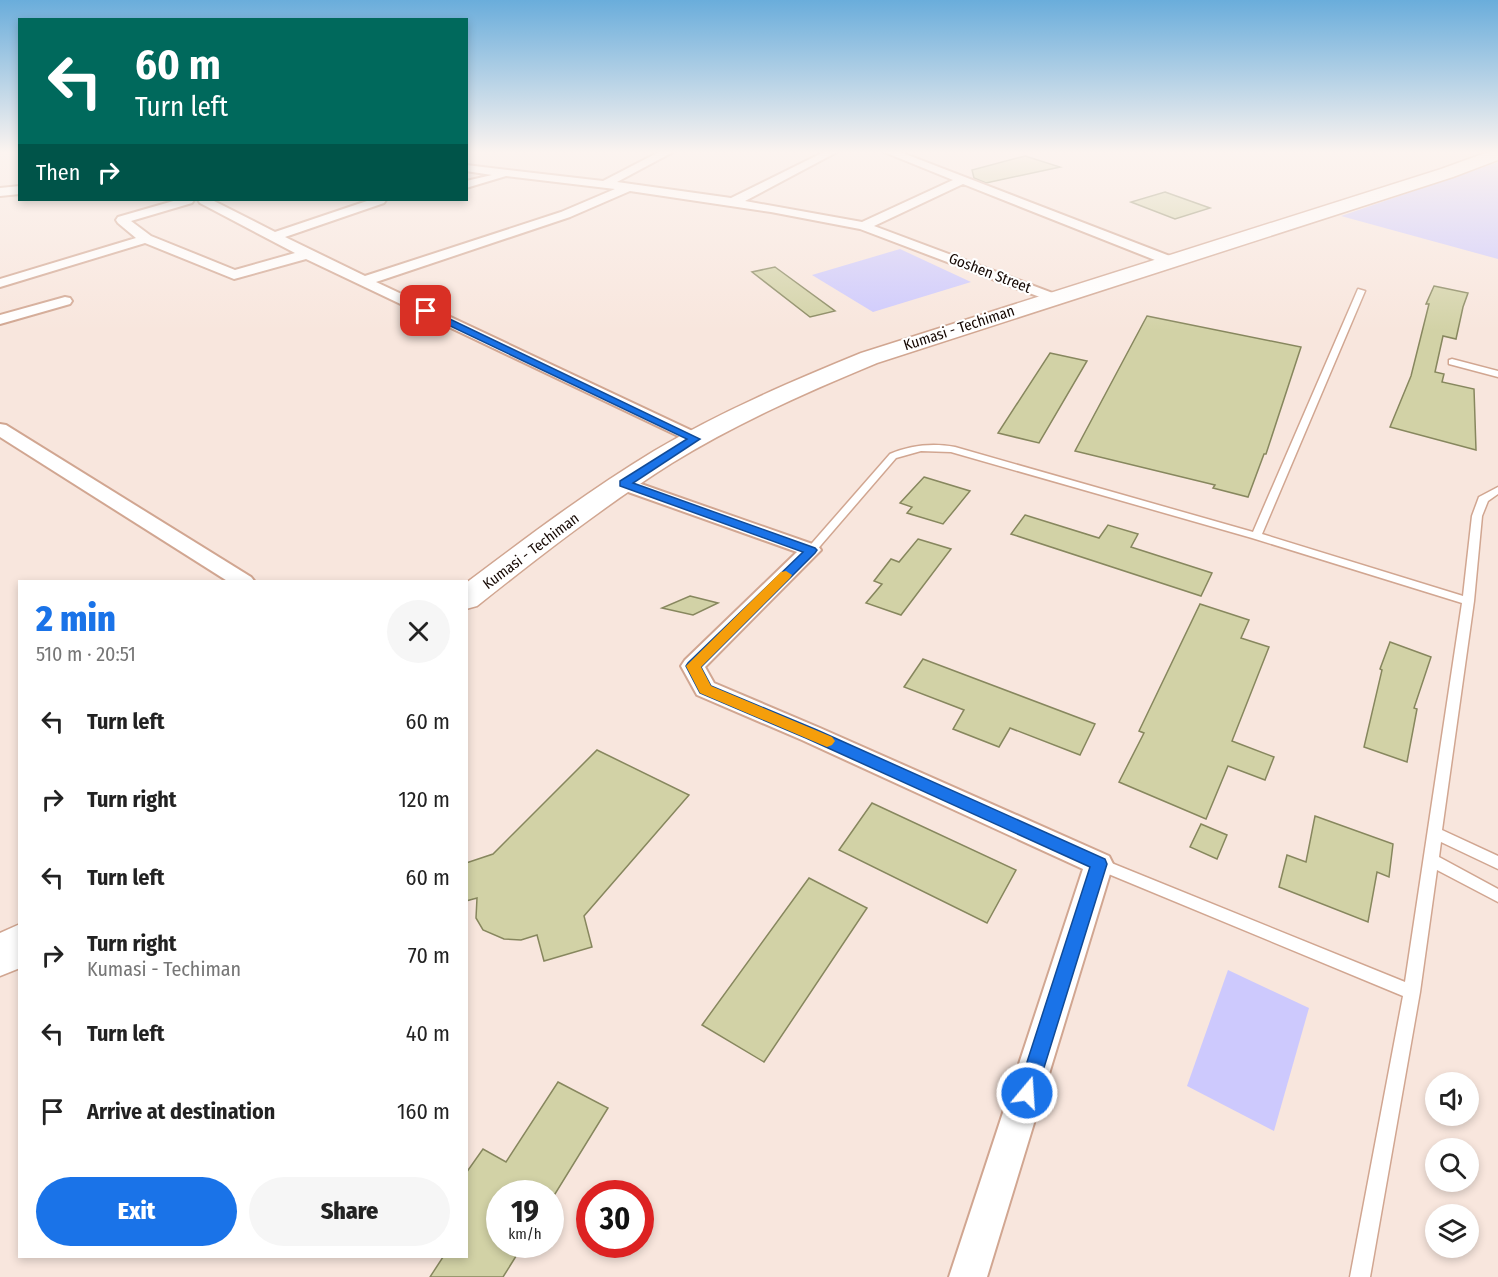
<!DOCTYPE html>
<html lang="en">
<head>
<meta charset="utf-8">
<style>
	body { margin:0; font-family:"Fira Sans Condensed",sans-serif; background:#f6f6f6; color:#222; height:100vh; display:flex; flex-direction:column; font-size:22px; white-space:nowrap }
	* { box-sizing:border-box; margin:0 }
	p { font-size:20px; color:#767676 }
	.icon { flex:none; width:33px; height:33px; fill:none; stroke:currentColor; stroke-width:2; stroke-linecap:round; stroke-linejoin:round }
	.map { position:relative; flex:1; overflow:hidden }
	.drawer { position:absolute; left:18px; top:580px; width:450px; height:678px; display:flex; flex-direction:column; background:#fff; border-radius:0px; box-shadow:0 3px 9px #0003 }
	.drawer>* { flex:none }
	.banner { position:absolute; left:18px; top:18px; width:450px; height:183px; border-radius:0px; box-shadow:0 3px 9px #0003; background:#00695c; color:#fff; overflow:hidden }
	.tools { position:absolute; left:1425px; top:1072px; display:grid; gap:12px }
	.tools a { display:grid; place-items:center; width:54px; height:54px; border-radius:50%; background:#fff; box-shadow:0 3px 9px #0003; font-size:30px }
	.speed { position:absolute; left:486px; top:1180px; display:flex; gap:12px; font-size:30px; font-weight:700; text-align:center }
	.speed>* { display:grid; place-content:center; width:78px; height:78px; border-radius:50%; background:#fff; box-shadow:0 3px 9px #0003; line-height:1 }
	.speed small { font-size:15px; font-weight:400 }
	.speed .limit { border:9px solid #d22; background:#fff; color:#111 }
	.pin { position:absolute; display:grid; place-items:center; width:51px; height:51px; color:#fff; margin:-26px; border-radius:12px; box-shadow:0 3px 9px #0006 }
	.me { position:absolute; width:66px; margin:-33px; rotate:18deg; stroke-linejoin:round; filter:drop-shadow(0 0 4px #0008) }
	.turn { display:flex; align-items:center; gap:21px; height:126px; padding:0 18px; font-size:27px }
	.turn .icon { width:78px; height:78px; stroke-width:2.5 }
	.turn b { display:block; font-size:42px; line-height:51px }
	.then { display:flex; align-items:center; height:57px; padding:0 18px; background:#0003; gap:12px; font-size:22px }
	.round { display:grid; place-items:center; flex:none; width:63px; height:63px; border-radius:32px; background:#f6f6f6 }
	.summary { display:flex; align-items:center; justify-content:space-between; height:102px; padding:0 18px }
	h1 { font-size:36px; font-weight:800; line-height:45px; color:#1a73e8 }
	.button { display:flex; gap:12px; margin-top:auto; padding:12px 18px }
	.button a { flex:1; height:69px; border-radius:36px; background:#1a73e8; color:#fff; font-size:24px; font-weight:800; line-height:69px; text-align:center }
	.button a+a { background:#f6f6f6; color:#222 }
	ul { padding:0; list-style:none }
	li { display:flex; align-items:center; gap:18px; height:78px; padding:0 18px }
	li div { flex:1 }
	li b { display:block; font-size:22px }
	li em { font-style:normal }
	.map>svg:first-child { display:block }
	.green { fill:#cdc9fd }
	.building { fill:#d2d2a6; stroke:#87875e; stroke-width:1.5 }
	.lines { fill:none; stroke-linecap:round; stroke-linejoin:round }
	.lane-casing { stroke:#d1a691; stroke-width:3 }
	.street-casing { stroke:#d1a691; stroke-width:4 }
	.highway-casing { stroke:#d1a691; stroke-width:3 }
	.lane { fill:#fff; fill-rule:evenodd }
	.street { fill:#fff; fill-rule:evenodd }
	.highway { fill:#fff; fill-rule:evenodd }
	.route { fill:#1a73e8; stroke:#114b97; stroke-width:1.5 }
	.slow { fill:#f59e0b }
	.labels { text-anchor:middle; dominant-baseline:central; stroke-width:4.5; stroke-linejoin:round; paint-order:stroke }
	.far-street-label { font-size:15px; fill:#150803; stroke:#fff }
</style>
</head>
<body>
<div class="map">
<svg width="1498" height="1277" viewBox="0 0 1498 1277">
	<rect width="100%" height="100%" fill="#f8e6dd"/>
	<!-- green -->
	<g class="green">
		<polygon points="1498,162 1498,259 1341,216"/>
		<polygon points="900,249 971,282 873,312 812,275"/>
		<polygon points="1228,970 1309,1008 1274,1131 1187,1086"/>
	</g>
	<!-- building -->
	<g class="building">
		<polygon points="1025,156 1060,167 986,183 974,178 972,170"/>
		<polygon points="1165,192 1210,208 1175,219 1131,202"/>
		<polygon points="775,267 835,311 810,317 752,272"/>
		<polygon points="1434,286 1468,293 1463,307 1456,339 1443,336 1435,372 1444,374 1442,382 1474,389 1476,450 1390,427 1411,376 1429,304 1426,304"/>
		<polygon points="1147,316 1301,347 1266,454 1264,454 1248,497 1213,488 1215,485 1075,451"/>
		<polygon points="1050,353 1087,361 1039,443 998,433"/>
		<polygon points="924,477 970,491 943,524 907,513 912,507 900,503"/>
		<polygon points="1025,515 1099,538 1108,525 1138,534 1131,547 1212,573 1201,596 1011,534"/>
		<polygon points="918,539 951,549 901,615 866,603 882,584 874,581 891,559 899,562"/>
		<polygon points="690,596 718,603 693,615 662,608"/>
		<polygon points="1200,604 1249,620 1241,638 1269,647 1232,741 1274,757 1265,780 1228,766 1206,819 1119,782 1144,733 1139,731"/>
		<polygon points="1390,642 1431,657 1414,708 1417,709 1407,762 1364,747 1382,670 1380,669"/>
		<polygon points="923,659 1095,724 1080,755 1010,728 999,747 953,729 964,710 904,687"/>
		<polygon points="597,750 689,795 584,916 592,947 544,961 537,935 521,940 504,939 483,930 476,918 477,898 466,901 466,863 493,854"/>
		<polygon points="872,803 1016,870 987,923 839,850"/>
		<polygon points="1315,816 1393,844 1389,877 1377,872 1368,922 1279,887 1287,855 1306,862"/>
		<polygon points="1201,824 1227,835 1217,859 1190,847"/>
		<polygon points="809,878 867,908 764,1062 702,1025"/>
		<polygon points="558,1082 608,1108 555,1194 500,1194 500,1245 523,1245 503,1277 430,1277 443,1257 466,1257 466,1173 483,1149 506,1162"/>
	</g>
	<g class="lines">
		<defs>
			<g id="lane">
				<path d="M 1358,289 L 1365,291 L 1262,534 L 1463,596 L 1472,516 L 1479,497 L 1498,487 L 1498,494 L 1488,501 L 1482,516 L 1474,601 L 1442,830 L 1498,856 L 1498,869 L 1441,842 L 1439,857 L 1498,889 L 1498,902 L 1437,870 L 1420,992 L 1370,1277 L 1350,1277 L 1403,996 L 1094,868 L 1092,864 L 1094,860 L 1099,858 L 1104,860 L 1405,982 L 1462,603 L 1252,538 L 951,452 L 921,451 L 896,458 L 815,552 L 807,552 L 806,550 L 890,454 C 911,445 933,443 955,447 L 1253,532 Z"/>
				<polygon points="1452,359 1498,371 1498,377 1449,364 1449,360"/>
			</g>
			<g id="street">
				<polygon points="659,152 673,152 617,182 731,198 824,152 837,152 745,201 862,222 953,180 884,152 900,152 1175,258 1177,261 1175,264 1165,264 963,184 874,226 1058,295 1060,298 1058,301 1053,302 860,229 771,212 630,191 570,217 376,282 701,435 704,439 701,443 695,444 306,259 234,279 145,243 0,287 0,279 136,238 118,223 116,220 118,217 177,200 194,200 192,203 131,221 151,236 235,270 295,253 200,203 198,200 212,200 275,232 370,200 386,200 384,203 285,237 365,276 561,212 615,189 506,176 466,188 466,181 492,175 466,171 466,165 603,181"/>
				<polygon points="20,186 20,194 0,196 0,188"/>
				<polygon points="65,297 70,298 72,301 70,304 0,324 0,315"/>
				<polygon points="0,424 6,425 251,577 255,582 229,582 0,437"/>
				<polygon points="624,478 818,546 821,550 705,667 714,683 820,728 1109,856 1113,864 987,1277 949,1277 1083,869 802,740 697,695 681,666 685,660 797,552 617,488 615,484 617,480"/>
			</g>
			<g id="highway">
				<path d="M 1488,152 L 1498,152 L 1498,160 L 1453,177 L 877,363 C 807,392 737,423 672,463 C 604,506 540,556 477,606 L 466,609 L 466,583 C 527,537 588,491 654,451 C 720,412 790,382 861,353 L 1441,169 Z"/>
				<polygon points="20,924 20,968 0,976 0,933"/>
			</g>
		</defs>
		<!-- lane casing -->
		<use href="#lane" class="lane-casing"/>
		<!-- street casing -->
		<use href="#street" class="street-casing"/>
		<!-- highway casing -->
		<use href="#highway" class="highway-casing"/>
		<!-- lane -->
		<use href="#lane" class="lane"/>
		<!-- street -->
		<use href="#street" class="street"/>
		<!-- highway -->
		<use href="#highway" class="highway"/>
	</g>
	<!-- sky -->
	<linearGradient id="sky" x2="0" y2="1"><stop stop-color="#6aaddb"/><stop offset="0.46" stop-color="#fcf4f0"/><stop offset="1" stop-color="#fcf4f0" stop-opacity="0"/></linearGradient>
	<rect width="1498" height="331" fill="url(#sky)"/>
	<!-- route -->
	<polygon class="route" points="423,309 429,309 700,439 633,483 815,548 817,550 815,553 701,667 711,686 817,730 1105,859 1107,864 1034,1100 1027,1103 1020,1100 1017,1093 1090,867 806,738 700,693 686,666 688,663 803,552 620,486 620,481 687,439 423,313"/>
	<!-- slow -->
	<polygon class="slow" points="786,571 792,575 790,578 701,667 711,686 832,737 835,741 832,745 827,747 700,693 686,666 781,572"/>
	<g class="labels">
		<!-- far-street labels -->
		<g class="far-street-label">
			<text transform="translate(990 273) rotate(21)">Goshen Street</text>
			<text transform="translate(959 328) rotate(-18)">Kumasi - Techiman</text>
			<text transform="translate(531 551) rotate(-37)">Kumasi - Techiman</text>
		</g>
	</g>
</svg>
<div class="tools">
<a><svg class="icon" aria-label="sound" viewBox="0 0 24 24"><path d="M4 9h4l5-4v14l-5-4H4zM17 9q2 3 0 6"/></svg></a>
<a><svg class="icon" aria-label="search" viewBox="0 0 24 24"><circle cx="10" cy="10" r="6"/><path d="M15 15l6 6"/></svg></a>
<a><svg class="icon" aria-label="layers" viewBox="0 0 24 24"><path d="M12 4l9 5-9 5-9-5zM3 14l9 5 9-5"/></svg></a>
</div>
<div class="speed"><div>19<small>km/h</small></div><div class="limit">30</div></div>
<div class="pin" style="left:426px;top:311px;background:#d93025"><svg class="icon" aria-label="arrive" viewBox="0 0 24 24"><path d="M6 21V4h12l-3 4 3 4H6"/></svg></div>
<svg class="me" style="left:1027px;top:1093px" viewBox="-20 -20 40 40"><circle r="17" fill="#1a73e8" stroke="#fff" stroke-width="3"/><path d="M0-11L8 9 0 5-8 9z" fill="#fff"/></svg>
<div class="banner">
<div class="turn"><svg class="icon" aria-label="left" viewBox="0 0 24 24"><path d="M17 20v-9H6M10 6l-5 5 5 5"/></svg><div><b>60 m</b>Turn left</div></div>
<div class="then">Then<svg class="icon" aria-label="right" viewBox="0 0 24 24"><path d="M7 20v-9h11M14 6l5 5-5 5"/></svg></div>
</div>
<section class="drawer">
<div class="summary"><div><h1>2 min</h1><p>510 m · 20:51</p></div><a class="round"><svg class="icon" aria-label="close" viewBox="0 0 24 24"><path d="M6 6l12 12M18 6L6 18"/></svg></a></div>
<ul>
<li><svg class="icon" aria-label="left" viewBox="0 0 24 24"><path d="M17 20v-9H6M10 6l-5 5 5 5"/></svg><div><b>Turn left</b></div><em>60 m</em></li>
<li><svg class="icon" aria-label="right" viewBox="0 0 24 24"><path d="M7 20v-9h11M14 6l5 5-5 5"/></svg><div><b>Turn right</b></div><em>120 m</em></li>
<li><svg class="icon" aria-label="left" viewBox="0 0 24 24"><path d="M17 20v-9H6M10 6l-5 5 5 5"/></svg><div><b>Turn left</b></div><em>60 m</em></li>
<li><svg class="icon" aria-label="right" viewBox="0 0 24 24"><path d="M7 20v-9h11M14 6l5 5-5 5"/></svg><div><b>Turn right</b><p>Kumasi - Techiman</p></div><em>70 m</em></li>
<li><svg class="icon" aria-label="left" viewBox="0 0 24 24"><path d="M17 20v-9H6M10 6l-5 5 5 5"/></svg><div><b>Turn left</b></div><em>40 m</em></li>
<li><svg class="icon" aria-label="arrive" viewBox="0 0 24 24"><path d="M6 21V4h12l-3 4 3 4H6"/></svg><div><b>Arrive at destination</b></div><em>160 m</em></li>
</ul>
<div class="button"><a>Exit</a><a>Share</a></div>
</section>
</div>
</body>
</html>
